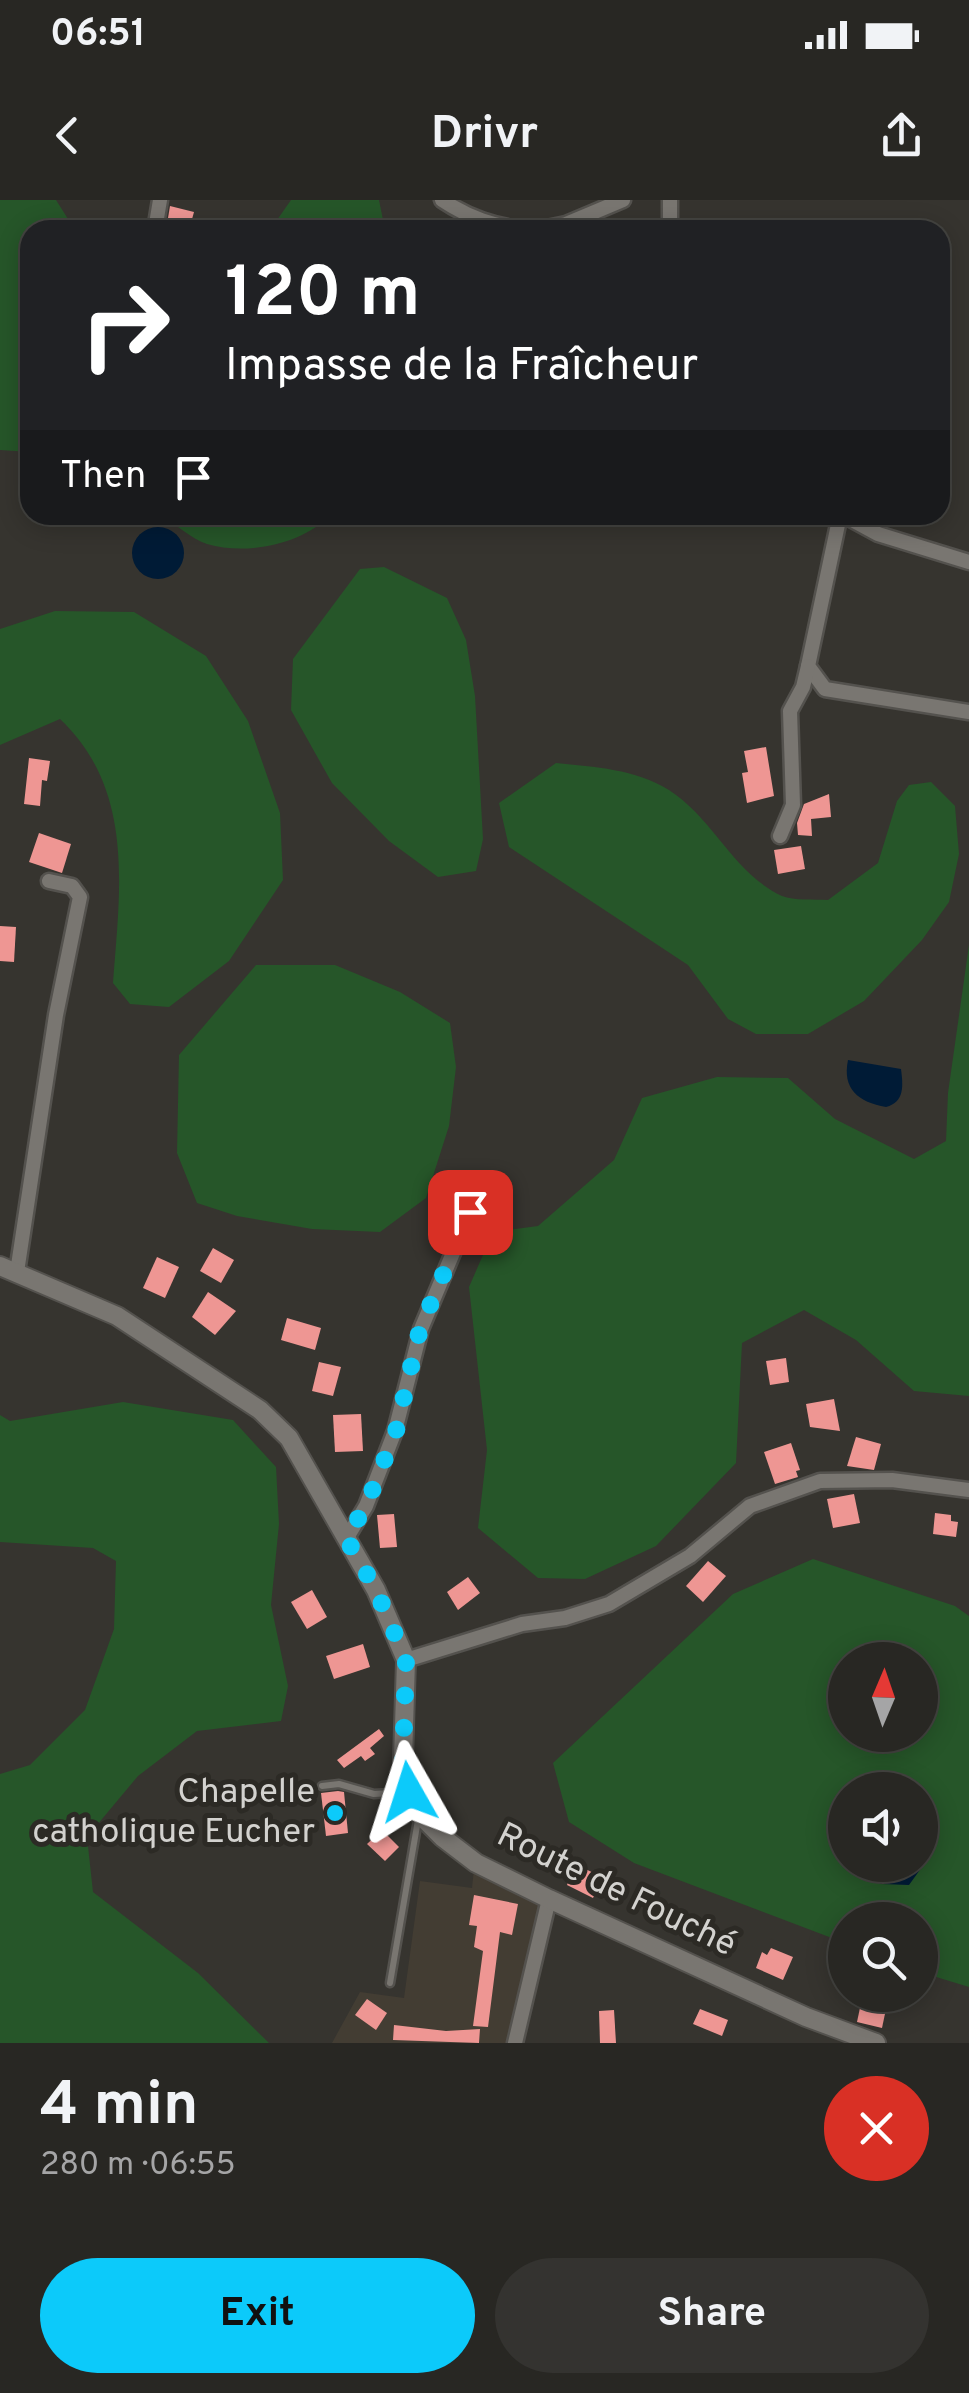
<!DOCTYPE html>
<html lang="en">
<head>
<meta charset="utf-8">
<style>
	body { margin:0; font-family:Overpass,sans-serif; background:#343330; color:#f1f3f6; height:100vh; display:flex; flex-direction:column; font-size:38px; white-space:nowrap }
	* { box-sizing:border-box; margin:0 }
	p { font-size:32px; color:#a5a5a6 }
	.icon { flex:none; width:55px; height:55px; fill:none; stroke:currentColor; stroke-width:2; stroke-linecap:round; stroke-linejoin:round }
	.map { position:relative; height:1843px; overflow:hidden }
	.panel { display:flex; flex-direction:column; background:#282723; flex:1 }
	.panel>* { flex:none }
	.hud { position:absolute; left:20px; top:20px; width:930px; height:305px; border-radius:30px; box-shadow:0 5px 25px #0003,0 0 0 2px #444441; background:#202124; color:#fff; overflow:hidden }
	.needle { width:65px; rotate:2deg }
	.fabs { position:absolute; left:828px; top:1442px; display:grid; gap:20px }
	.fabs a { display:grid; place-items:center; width:110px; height:110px; border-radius:50%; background:#282723; box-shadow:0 5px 25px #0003,0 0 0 2px #444441; font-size:50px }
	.pin { position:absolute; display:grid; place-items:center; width:85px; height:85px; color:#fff; margin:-42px; border-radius:20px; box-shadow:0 5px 15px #0006 }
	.me { position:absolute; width:110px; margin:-55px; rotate:354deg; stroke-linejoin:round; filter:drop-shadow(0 0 8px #0008) }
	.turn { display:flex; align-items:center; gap:35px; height:210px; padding:0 40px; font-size:45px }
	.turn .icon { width:130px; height:130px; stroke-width:2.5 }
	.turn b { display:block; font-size:70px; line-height:85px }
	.then { display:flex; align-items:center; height:95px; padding:0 40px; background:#0003; gap:20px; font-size:38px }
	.round { display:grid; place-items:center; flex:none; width:105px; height:105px; border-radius:52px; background:#343330 }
	.summary { display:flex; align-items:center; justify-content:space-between; height:170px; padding:0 40px }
	h1 { font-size:60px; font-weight:700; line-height:75px }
	.action { display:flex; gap:20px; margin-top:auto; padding:20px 40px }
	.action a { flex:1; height:115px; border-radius:60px; background:#0ccafa; color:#111; font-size:40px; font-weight:700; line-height:115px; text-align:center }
	.action a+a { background:#343330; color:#f1f3f6 }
	.status { display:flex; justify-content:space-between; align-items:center; height:70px; padding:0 50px; background:#282723; direction:ltr }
	.status svg { height:28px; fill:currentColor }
	header { display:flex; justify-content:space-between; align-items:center; height:130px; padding:0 40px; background:#282723; font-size:45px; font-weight:700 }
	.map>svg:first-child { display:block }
	.built { fill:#433d33 }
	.green { fill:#265629; fill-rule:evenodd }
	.water { fill:#001b36 }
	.building { fill:#ee9693 }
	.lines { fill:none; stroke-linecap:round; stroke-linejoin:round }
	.service-casing { stroke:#54524e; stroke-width:11 }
	.minor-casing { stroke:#54524e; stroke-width:19 }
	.secondary-casing { stroke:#54524e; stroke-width:22 }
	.service { stroke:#797671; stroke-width:6 }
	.minor { stroke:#797671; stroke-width:14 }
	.secondary { stroke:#797671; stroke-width:18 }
	.route { stroke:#0ccafa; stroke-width:18; stroke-dasharray:0 32.4 }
	.poi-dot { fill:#0ccafa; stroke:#2c2a25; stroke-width:4 }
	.labels { text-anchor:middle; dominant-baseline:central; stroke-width:10; stroke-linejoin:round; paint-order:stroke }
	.poi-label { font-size:35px; fill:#d3d2cf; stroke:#2c2a25; text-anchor:end }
	.street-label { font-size:35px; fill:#d3d2cf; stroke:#2c2a25 }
</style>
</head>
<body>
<div class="status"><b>06:51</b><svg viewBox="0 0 49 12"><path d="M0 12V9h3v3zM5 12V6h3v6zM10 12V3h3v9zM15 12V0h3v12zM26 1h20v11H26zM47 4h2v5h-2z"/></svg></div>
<header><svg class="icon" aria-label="back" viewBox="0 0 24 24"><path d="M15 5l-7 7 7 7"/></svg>Drivr<svg class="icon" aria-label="share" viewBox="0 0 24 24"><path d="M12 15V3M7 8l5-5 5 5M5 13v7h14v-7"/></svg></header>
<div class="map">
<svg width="969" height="1843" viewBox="0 0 969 1843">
	<rect width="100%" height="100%" fill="#36342f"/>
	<!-- built -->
	<polygon class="built" points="474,1669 542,1702 507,1843 332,1843 360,1792 404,1798 420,1681 472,1688"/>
	<!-- green -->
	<g class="green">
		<polygon points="0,0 56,0 75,30 30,30 30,252 0,250"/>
		<polygon points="291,0 379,0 385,30 270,30"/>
		<path d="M 161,315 L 331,315 C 302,344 247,356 207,344 C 192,339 175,324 161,315 Z"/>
		<polygon points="384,367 447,398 466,440 475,496 483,639 476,671 438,677 389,641 332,583 291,510 293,459 360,369"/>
		<path d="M 55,411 L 134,412 L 206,456 L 248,521 L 280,613 L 283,680 L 229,761 L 169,807 L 130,804 L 113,783 C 120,689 135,590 60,519 L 0,545 L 0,429 Z"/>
		<path d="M 556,563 C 595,567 635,569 669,590 C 714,619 733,673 782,696 C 794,701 814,699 828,700 L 878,663 L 897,601 L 909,585 L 931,582 L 955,606 L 959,654 L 949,702 L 922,740 L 864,801 L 808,834 L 756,834 L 728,819 L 688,765 L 509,647 L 499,603 Z"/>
		<polygon points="969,745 969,1196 914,1191 856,1140 804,1110 742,1143 736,1263 656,1346 585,1379 538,1378 478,1328 487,1250 469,1087 493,1032 538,1026 614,960 642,898 717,877 788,878 835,919 914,959 946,941 948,893"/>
		<polygon points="256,765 335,765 400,792 450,823 456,867 449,926 426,998 380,1032 312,1029 237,1016 197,1003 177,953 179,855"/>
		<polygon points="123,1202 233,1220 276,1267 279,1324 271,1405 288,1486 281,1521 197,1531 138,1576 87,1637 93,1692 198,1773 269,1843 0,1843 0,1574 30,1565 85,1510 114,1429 116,1361 93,1348 0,1342 0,1215 10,1221"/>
		<path d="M 813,1359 L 955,1406 L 969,1416 L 969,1787 L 920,1772 L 920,1720 L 845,1720 L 845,1743 L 634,1663 L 569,1622 L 553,1563 L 733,1394 ZM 845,1460 L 920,1460 L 920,1535 L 845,1535 ZM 845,1590 L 920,1590 L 922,1667 L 876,1680 L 863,1665 L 845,1665 Z"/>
	</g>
	<!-- water -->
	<g class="water">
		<circle cx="158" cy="353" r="26"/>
		<path d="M 848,860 L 901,869 C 903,885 905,902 886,907 C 858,902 842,889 848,860 Z"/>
		<polygon points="920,1652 922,1667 909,1685 881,1684 863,1665 920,1665"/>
	</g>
	<!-- building -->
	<g class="building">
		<polygon points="170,6 194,12 189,30 166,30"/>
		<polygon points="766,547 774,596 747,603 742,573 748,572 744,551"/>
		<polygon points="29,558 50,561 47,581 42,580 40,606 24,604"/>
		<polygon points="829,594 831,617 811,619 812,636 798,635 797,623 804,604"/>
		<polygon points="39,633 71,644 62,673 29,662"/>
		<polygon points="801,646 805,669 778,674 774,650"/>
		<polygon points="0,726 16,727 14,762 0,761"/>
		<polygon points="213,1048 234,1060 221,1083 200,1071"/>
		<polygon points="157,1057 179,1067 165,1098 143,1088"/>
		<polygon points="208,1092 236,1111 215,1135 192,1117"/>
		<polygon points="287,1118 321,1128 315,1150 281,1140"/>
		<polygon points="786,1158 789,1182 770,1185 766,1161"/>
		<polygon points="319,1162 341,1167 333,1196 312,1191"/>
		<polygon points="834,1199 840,1231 810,1227 806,1204"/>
		<polygon points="361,1214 363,1251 335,1252 333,1215"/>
		<polygon points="856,1237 881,1244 874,1270 847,1266"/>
		<polygon points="791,1243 800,1270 796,1271 798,1277 775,1284 764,1252"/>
		<polygon points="854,1294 860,1323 833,1328 827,1299"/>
		<polygon points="935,1313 951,1315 951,1321 958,1322 956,1337 933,1334"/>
		<polygon points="394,1314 397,1347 380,1348 377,1315"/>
		<polygon points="708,1361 726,1376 703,1402 686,1386"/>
		<polygon points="468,1377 480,1393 458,1410 447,1392"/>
		<polygon points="312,1390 327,1417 307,1429 291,1402"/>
		<polygon points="363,1444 370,1467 334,1479 326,1456"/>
		<polygon points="379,1529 384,1536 370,1548 375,1554 365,1561 361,1556 344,1568 337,1560"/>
		<polygon points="338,1591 344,1592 348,1633 326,1636 321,1593"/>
		<polygon points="382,1630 399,1647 385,1661 367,1644"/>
		<polygon points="575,1664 602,1677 593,1698 567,1685"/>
		<polygon points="474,1695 518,1704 512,1735 500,1732 488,1827 473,1826 483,1751 474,1747 477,1726 469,1725"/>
		<polygon points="771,1748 793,1757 783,1780 756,1768 762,1752 767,1755"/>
		<polygon points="367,1799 387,1813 376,1830 355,1815"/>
		<polygon points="861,1803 886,1809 882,1828 857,1822"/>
		<polygon points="700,1809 728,1820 722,1836 693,1824"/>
		<polygon points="614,1810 616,1843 600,1843 599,1811"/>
		<polygon points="394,1825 446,1831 480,1829 479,1843 393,1840"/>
	</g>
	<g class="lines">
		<defs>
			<g id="service">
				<polyline points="322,1586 339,1584 374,1594 408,1592"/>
				<polyline points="390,1783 418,1620"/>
			</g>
			<g id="minor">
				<path d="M 442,0 C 469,18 494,26 526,30"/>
				<polyline points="670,0 670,30"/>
				<polyline points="155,30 160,0"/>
				<polyline points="537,30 566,24 623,0"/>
				<polyline points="840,315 808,466 825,489 969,512"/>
				<polyline points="843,315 878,334 969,362"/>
				<polyline points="780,636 793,605 790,511 803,487 808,466"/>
				<polyline points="17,1072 56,815 80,697 72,686 49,681"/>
				<polyline points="346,1339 366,1306 395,1231 421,1129 482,984"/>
				<polyline points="406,1460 522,1424 565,1418 609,1404 690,1356 750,1306 820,1281 892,1280 969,1290"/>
				<polyline points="515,1843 549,1699"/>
			</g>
			<polyline id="secondary" points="0,1066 117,1116 260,1210 289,1238 376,1390 406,1460 403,1560 409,1592 419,1614 442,1637 476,1663 549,1699 806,1817 876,1843"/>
		</defs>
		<!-- service casing -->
		<use href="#service" class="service-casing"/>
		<!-- minor casing -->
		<use href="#minor" class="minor-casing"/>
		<!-- secondary casing -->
		<use href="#secondary" class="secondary-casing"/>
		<!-- service -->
		<use href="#service" class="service"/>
		<!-- minor -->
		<use href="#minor" class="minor"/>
		<!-- secondary -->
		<use href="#secondary" class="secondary"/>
	</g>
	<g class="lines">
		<!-- route -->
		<polyline class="route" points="409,1592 403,1560 406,1460 376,1390 346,1338 366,1306 396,1231 420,1129 470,1012"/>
	</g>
	<!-- markers -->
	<circle class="poi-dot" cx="335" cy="1613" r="10"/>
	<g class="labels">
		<!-- poi labels -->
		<g class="poi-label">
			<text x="315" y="1593">Chapelle<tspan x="315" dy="40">catholique Eucher</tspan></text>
		</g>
		<!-- street labels -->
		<g class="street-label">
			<text transform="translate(616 1691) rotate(26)">Route de Fouché</text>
		</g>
	</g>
</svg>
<div class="fabs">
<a><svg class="needle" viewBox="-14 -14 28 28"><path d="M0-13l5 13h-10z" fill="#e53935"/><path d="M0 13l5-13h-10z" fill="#a5a5a6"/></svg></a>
<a><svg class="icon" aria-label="sound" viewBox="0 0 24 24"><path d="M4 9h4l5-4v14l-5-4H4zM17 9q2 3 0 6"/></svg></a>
<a><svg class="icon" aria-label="search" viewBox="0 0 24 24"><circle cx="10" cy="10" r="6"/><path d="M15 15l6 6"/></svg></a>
</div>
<div class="pin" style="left:470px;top:1012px;background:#d93025"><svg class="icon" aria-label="arrive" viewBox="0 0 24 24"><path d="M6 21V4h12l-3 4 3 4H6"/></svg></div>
<svg class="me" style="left:409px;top:1592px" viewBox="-20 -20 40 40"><path d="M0-17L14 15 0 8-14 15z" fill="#0ccafa" stroke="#fff" stroke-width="4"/></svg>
<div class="hud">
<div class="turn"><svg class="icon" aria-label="right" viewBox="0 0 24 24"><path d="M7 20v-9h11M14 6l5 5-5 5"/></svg><div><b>120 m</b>Impasse de la Fraîcheur</div></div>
<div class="then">Then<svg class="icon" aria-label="arrive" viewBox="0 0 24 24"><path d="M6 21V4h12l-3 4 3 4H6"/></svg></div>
</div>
</div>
<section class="panel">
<div class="summary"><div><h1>4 min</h1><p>280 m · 06:55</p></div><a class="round" style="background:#d93025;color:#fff"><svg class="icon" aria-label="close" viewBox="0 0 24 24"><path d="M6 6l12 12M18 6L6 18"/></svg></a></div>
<div class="action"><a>Exit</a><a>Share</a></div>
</section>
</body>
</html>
